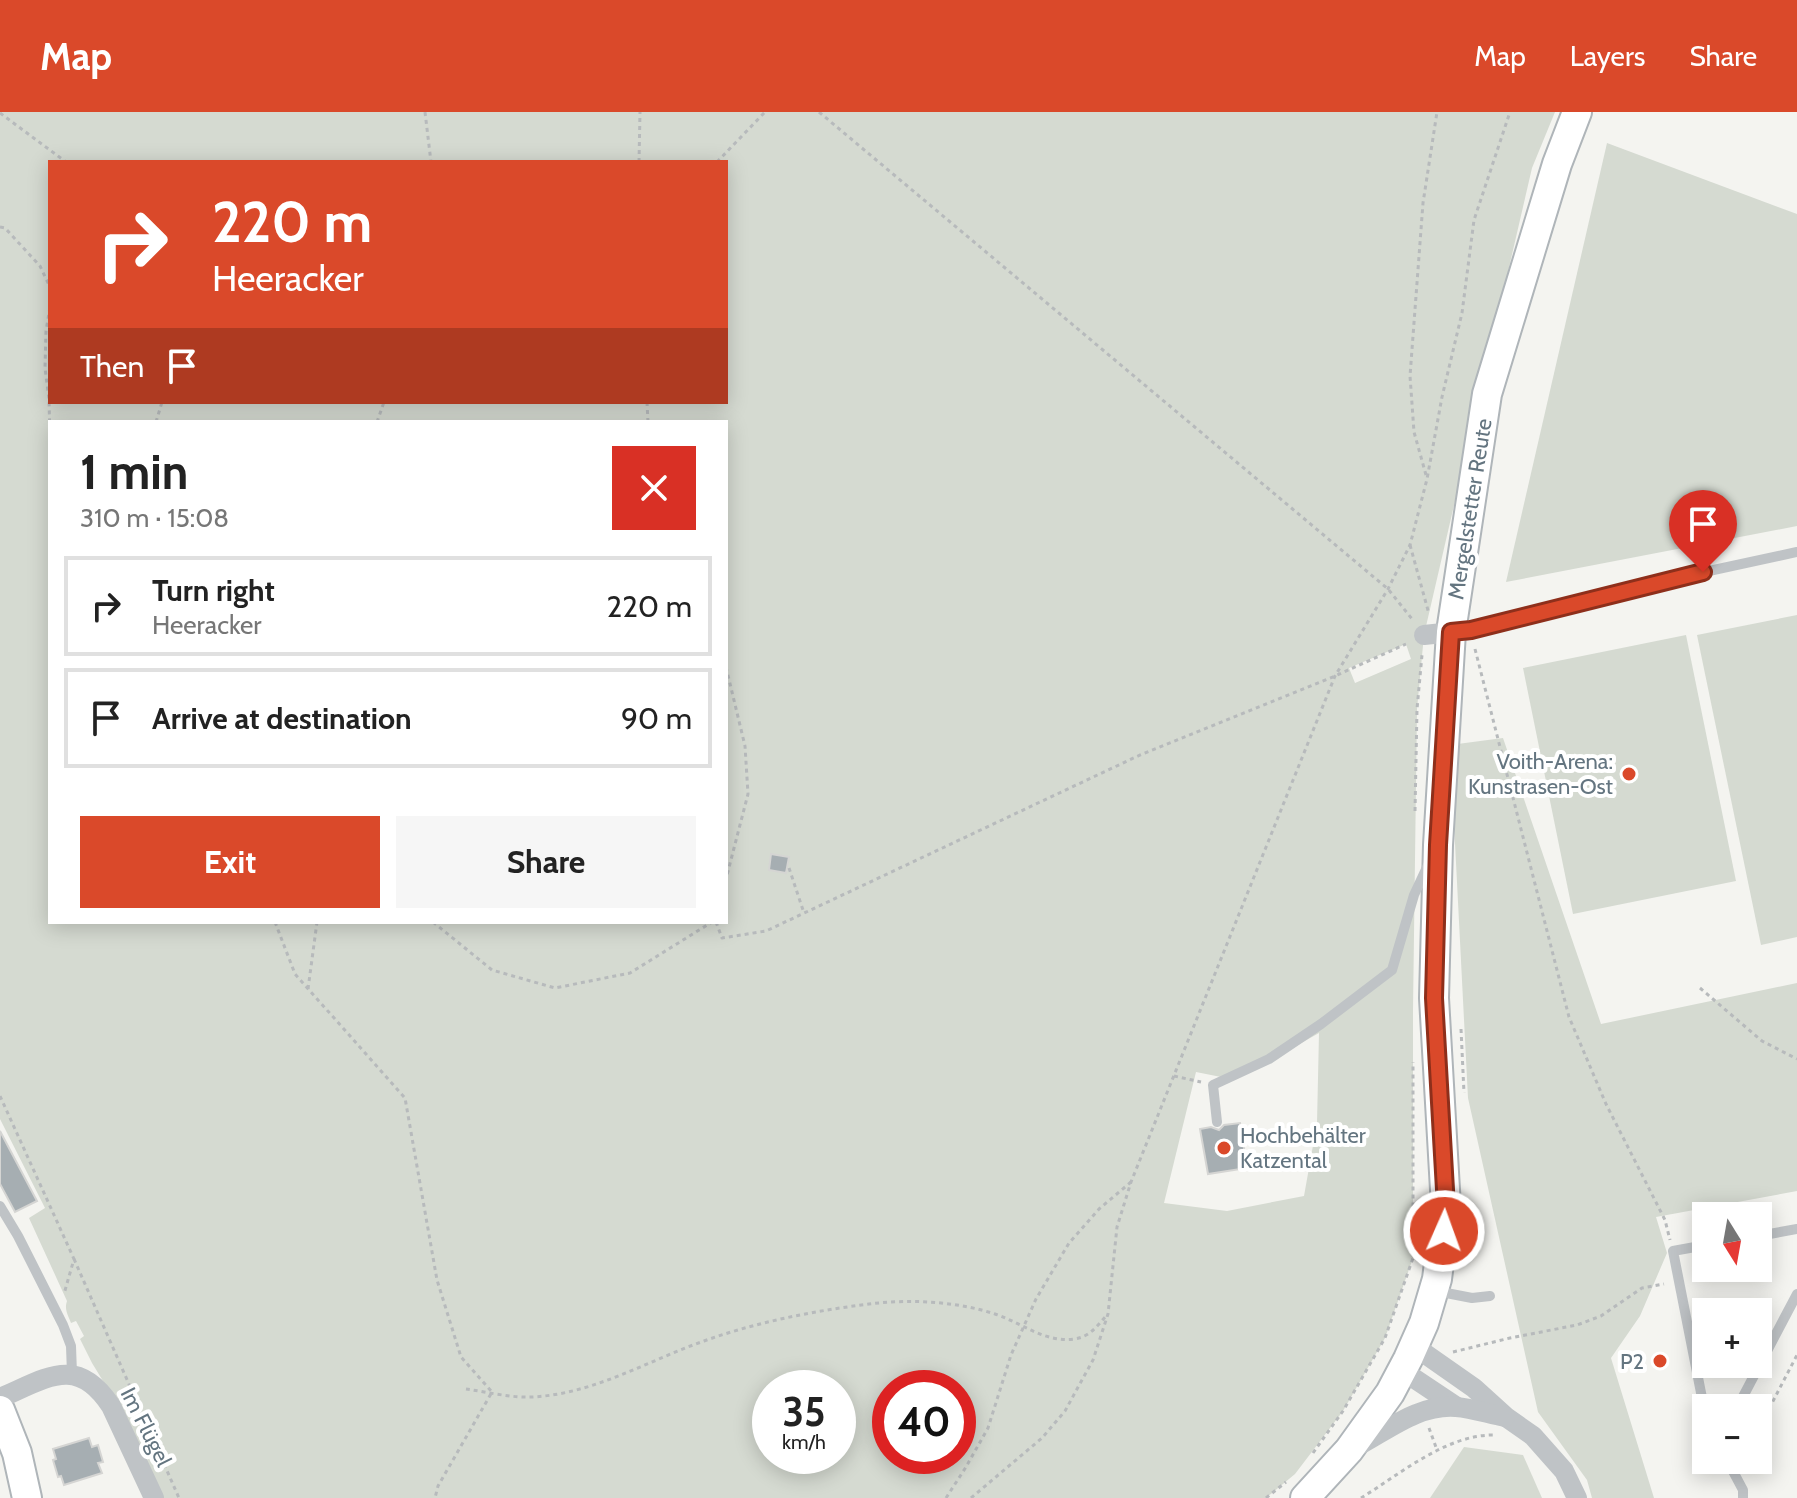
<!DOCTYPE html>
<html lang="en">
<head>
<meta charset="utf-8">
<style>
	body { margin:0; font-family:Cabin,sans-serif; background:#f6f6f6; color:#222; height:100vh; display:flex; flex-direction:column; font-size:30px; white-space:nowrap }
	* { box-sizing:border-box; margin:0 }
	p { font-size:26px; color:#767676 }
	.icon { flex:none; width:44px; height:44px; fill:none; stroke:currentColor; stroke-width:2; stroke-linecap:round; stroke-linejoin:round }
	.map { position:relative; flex:1; overflow:hidden }
	.drawer { position:absolute; left:48px; top:308px; width:680px; height:504px; display:flex; flex-direction:column; background:#fff; border-radius:0px; box-shadow:0 4px 20px #0003 }
	.drawer>* { flex:none }
	.top-card { position:absolute; left:48px; top:48px; width:680px; height:244px; border-radius:0px; box-shadow:0 4px 20px #0003; background:#da492a; color:#fff; overflow:hidden }
	.needle { width:52px; rotate:169deg }
	.fabs { position:absolute; left:1692px; top:1090px; display:grid; gap:16px }
	.fabs a { display:grid; place-items:center; width:80px; height:80px; border-radius:0px; background:#fff; box-shadow:0 4px 20px #0003; font-size:40px }
	.speed { position:absolute; left:752px; top:1258px; display:flex; gap:16px; font-size:40px; font-weight:700; text-align:center }
	.speed>* { display:grid; place-content:center; width:104px; height:104px; border-radius:50%; background:#fff; box-shadow:0 4px 20px #0003; line-height:1 }
	.speed small { font-size:20px; font-weight:400 }
	.speed .limit { border:12px solid #d22; background:#fff; color:#111 }
	.pin { position:absolute; display:grid; place-items:center; width:68px; height:68px; color:#fff; margin:-82px -34px; border-radius:50% 50% 50% 0; rotate:-45deg; box-shadow:0 0 8px #0007 }
	.pin .icon { rotate:45deg }
	.me { position:absolute; width:88px; margin:-44px; rotate:2deg; stroke-linejoin:round; filter:drop-shadow(0 0 6px #0008) }
	.turn { display:flex; align-items:center; gap:28px; height:168px; padding:0 32px; font-size:36px }
	.turn .icon { width:104px; height:104px; stroke-width:2.5 }
	.turn b { display:block; font-size:56px; line-height:68px }
	.then { display:flex; align-items:center; height:76px; padding:0 32px; background:#0003; gap:16px; font-size:30px }
	.round { display:grid; place-items:center; flex:none; width:84px; height:84px; border-radius:0px; background:#f6f6f6 }
	.head { display:flex; align-items:center; justify-content:space-between; height:136px; padding:0 32px }
	h1 { font-size:48px; font-weight:700; line-height:60px }
	.cta { display:flex; gap:16px; margin-top:auto; padding:16px 32px }
	.cta a { flex:1; height:92px; border-radius:0px; background:#da492a; color:#fff; font-size:32px; font-weight:700; line-height:92px; text-align:center }
	.cta a+a { background:#f6f6f6; color:#222 }
	ul { padding:0; list-style:none }
	li { display:flex; align-items:center; gap:24px; height:100px; margin:0 16px 12px; padding:0 16px; border:4px solid #e0e0e0; border-radius:0px }
	li div { flex:1 }
	li b { display:block; font-size:30px }
	li em { font-style:normal }
	header { display:flex; align-items:center; gap:48px; box-sizing:border-box; height:112px; padding:0 40px; background:#da492a; color:#fff }
	header strong { font-size:38px }
	nav { display:flex; gap:44px; margin-inline-start:auto; font-size:28px }
	.map>svg:first-child { display:block }
	.green { fill:#d5dad1; fill-rule:evenodd }
	.building { fill:#a6aeb2; stroke:#d5d5d3; stroke-width:2 }
	.lines { fill:none; stroke-linecap:round; stroke-linejoin:round }
	.secondary-casing { stroke:#afb5b9; stroke-width:32 }
	.path { stroke:#b7babc; stroke-width:3; stroke-dasharray:4 4; stroke-linecap:butt }
	.lane { stroke:#bfc3c6; stroke-width:10 }
	.street { stroke:#bfc3c6; stroke-width:20 }
	.secondary { stroke:#fff; stroke-width:28 }
	.route-casing { stroke:#8e2f1b; stroke-width:20 }
	.route { stroke:#da492a; stroke-width:14 }
	.poi-dot { fill:#da492a; stroke:#fff; stroke-width:3 }
	.labels { text-anchor:middle; dominant-baseline:central; stroke-width:8; stroke-linejoin:round; paint-order:stroke }
	.street-label { font-size:22px; fill:#647580; stroke:#fff }
	.poi-label { font-size:22px; fill:#647580; stroke:#fff; text-anchor:end }
</style>
</head>
<body>
<header>
<strong>Map</strong>
<nav><a>Map</a><a>Layers</a><a>Share</a></nav>
</header>
<div class="map">
<svg width="1797" height="1386" viewBox="0 0 1797 1386">
	<rect width="100%" height="100%" fill="#f4f4f0"/>
	<!-- green -->
	<g class="green">
		<path d="M 0,0 L 1555,0 L 1532,56 L 1424,523 L 1417,597 L 1413,898 L 1413,1146 L 1385,1226 L 1343,1299 L 1295,1362 L 1266,1386 L 163,1386 L 119,1295 L 92,1251 L 80,1227 L 84,1224 L 76,1209 L 71,1211 C 68,1203 64,1197 67,1189 L 29,1106 L 45,1096 L 0,1007 ZM 50,50 L 726,50 L 726,290 L 50,290 ZM 50,310 L 726,310 L 726,810 L 50,810 ZM 1406,532 L 1411,547 L 1355,571 L 1349,556 ZM 1319,921 L 1317,1011 L 1304,1084 L 1227,1099 L 1164,1091 L 1196,960 L 1231,967 L 1271,948 ZM 770,1276 L 838,1276 L 838,1344 L 770,1344 ZM 890,1276 L 958,1276 L 958,1344 L 890,1344 Z"/>
		<polygon points="1607,31 1797,102 1797,414 1506,470"/>
		<polygon points="1797,503 1797,825 1761,833 1697,523"/>
		<polygon points="1686,523 1736,769 1573,802 1523,556"/>
		<polygon points="1503,626 1601,912 1797,871 1797,1079 1656,1105 1667,1141 1640,1204 1611,1246 1654,1386 1592,1386 1587,1368 1538,1300 1468,986 1450,633"/>
		<polygon points="1464,1335 1523,1343 1542,1386 1430,1386"/>
	</g>
	<!-- building -->
	<g class="building">
		<polygon points="771,742 789,745 786,761 769,758"/>
		<polygon points="1240,1011 1247,1056 1208,1062 1200,1017 1211,1015 1219,1018 1224,1013"/>
		<polygon points="0,1019 37,1089 15,1100 0,1072"/>
		<polygon points="89,1326 92,1335 98,1333 103,1350 98,1351 102,1361 64,1373 61,1364 58,1365 53,1348 56,1347 53,1337"/>
	</g>
	<g class="lines">
		<defs>
			<g id="secondary">
				<polyline points="0,1298 17,1341 27,1386"/>
				<polyline points="1305,1386 1349,1338 1390,1281 1408,1247 1424,1211 1437,1167 1446,1095 1434,886 1438,733 1451,520 1487,282 1557,52 1577,0"/>
			</g>
		</defs>
		<!-- secondary casing -->
		<use href="#secondary" class="secondary-casing"/>
		<!-- path -->
		<g class="path">
			<polyline points="425,0 431,50"/>
			<polyline points="819,0 1388,477 1412,507"/>
			<polyline points="0,1 66,50"/>
			<polyline points="639,50 640,0"/>
			<polyline points="717,50 765,0"/>
			<polyline points="0,115 5,116 40,154 50,175"/>
			<polyline points="50,195 46,219 45,256 49,287 50,328"/>
			<polyline points="647,290 648,310"/>
			<polyline points="156,310 162,290"/>
			<polyline points="377,310 384,290"/>
			<polyline points="1426,363 1414,320 1410,264 1423,91 1437,0"/>
			<polyline points="1410,433 1429,502"/>
			<polyline points="1475,537 1569,905 1606,992 1665,1108 1670,1128"/>
			<polyline points="726,555 745,634 748,682 726,767"/>
			<polyline points="1415,699 1417,597 1422,543"/>
			<polyline points="789,756 804,801"/>
			<polyline points="275,810 295,862 405,986 437,1168 461,1245 492,1280 438,1374 435,1386"/>
			<polyline points="433,810 492,858 555,876 630,861 712,810"/>
			<polyline points="716,810 722,826 766,819 1140,643 1335,564 1406,532"/>
			<polyline points="1700,876 1762,929 1797,947"/>
			<polyline points="308,877 317,810"/>
			<polyline points="1461,917 1464,981"/>
			<polyline points="1174,964 1201,970"/>
			<polyline points="0,984 74,1147 64,1182"/>
			<polyline points="74,1147 179,1386"/>
			<polyline points="1453,1240 1510,1226 1577,1213 1601,1204 1642,1176 1664,1172"/>
			<path d="M 466,1277 C 487,1280 511,1286 532,1285 C 594,1282 647,1249 704,1229 C 757,1210 813,1199 869,1192 C 910,1187 955,1189 995,1202 C 1022,1211 1045,1231 1074,1227 C 1090,1225 1097,1214 1107,1203"/>
			<polyline points="1429,1316 1437,1338"/>
			<polyline points="1758,1318 1797,1243"/>
			<polyline points="1313,1341 1343,1299 1385,1226 1413,1146 1413,950"/>
			<polyline points="946,1386 966,1355 988,1316 1011,1243 1036,1187 1069,1131 1099,1097 1131,1070"/>
			<polyline points="971,1386 1042,1326 1065,1299 1093,1248 1108,1202 1117,1115 1131,1070 1335,564 1388,477 1410,433 1427,367 1442,285 1462,201 1474,108 1510,0"/>
			<polyline points="1266,1386 1286,1370"/>
			<path d="M 1361,1386 C 1400,1362 1446,1323 1493,1323"/>
		</g>
		<!-- lane -->
		<g class="lane">
			<polyline points="1471,518 1672,467 1797,440"/>
			<polyline points="1217,1010 1213,973 1269,947 1321,912 1392,858 1414,783 1428,753"/>
			<polyline points="0,1094 18,1124 63,1213 71,1234 72,1262"/>
			<polyline points="1758,1124 1797,1117"/>
			<polyline points="1706,1133 1673,1139 1706,1306"/>
			<polyline points="1436,1179 1472,1186 1490,1184"/>
			<polyline points="1737,1296 1797,1182"/>
			<polyline points="1727,1348 1743,1378 1743,1386"/>
		</g>
		<!-- street -->
		<g class="street">
			<polyline points="1424,523 1471,518"/>
			<polyline points="1414,1234 1474,1276 1506,1305 1533,1324 1564,1359 1577,1386"/>
			<polyline points="1403,1259 1457,1295"/>
			<path d="M 0,1286 C 47,1266 77,1242 111,1294 L 154,1386"/>
			<path d="M 1352,1337 C 1386,1320 1417,1292 1456,1295 C 1472,1296 1489,1302 1505,1305"/>
		</g>
		<!-- secondary -->
		<use href="#secondary" class="secondary"/>
	</g>
	<g class="lines">
		<defs>
			<polyline id="route" points="1444,1119 1446,1095 1434,886 1438,733 1451,520 1471,518 1703,460"/>
		</defs>
		<!-- route casing -->
		<use href="#route" class="route-casing"/>
		<!-- route -->
		<use href="#route" class="route"/>
	</g>
	<!-- markers -->
	<g class="poi-dot">
		<circle cx="1629" cy="662" r="8"/>
		<circle cx="1224" cy="1036" r="8"/>
		<circle cx="1660" cy="1249" r="8"/>
	</g>
	<g class="labels">
		<!-- street labels -->
		<g class="street-label">
			<text transform="translate(1470 397) rotate(-81)">Mergelstetter Reute</text>
			<text transform="translate(146 1315) rotate(63)">Im Flügel</text>
		</g>
		<!-- poi labels -->
		<g class="poi-label">
			<text x="1613" y="649">Voith-Arena:<tspan x="1613" dy="25">Kunstrasen-Ost</tspan></text>
			<text x="1240" y="1023" text-anchor="start">Hochbehälter<tspan x="1240" dy="25">Katzental</tspan></text>
			<text x="1644" y="1249">P2</text>
		</g>
	</g>
</svg>
<div class="fabs">
<a><svg class="needle" viewBox="-14 -14 28 28"><path d="M0-13l5 13h-10z" fill="#e53935"/><path d="M0 13l5-13h-10z" fill="#767676"/></svg></a>
<a>+</a>
<a>−</a>
</div>
<div class="speed"><div>35<small>km/h</small></div><div class="limit">40</div></div>
<div class="pin" style="left:1703px;top:460px;background:#d93025"><svg class="icon" aria-label="arrive" viewBox="0 0 24 24"><path d="M6 21V4h12l-3 4 3 4H6"/></svg></div>
<svg class="me" style="left:1444px;top:1119px" viewBox="-20 -20 40 40"><circle r="17" fill="#da492a" stroke="#fff" stroke-width="3"/><path d="M0-11L8 9 0 5-8 9z" fill="#fff"/></svg>
<div class="top-card">
<div class="turn"><svg class="icon" aria-label="right" viewBox="0 0 24 24"><path d="M7 20v-9h11M14 6l5 5-5 5"/></svg><div><b>220 m</b>Heeracker</div></div>
<div class="then">Then<svg class="icon" aria-label="arrive" viewBox="0 0 24 24"><path d="M6 21V4h12l-3 4 3 4H6"/></svg></div>
</div>
<section class="drawer">
<div class="head"><div><h1>1 min</h1><p>310 m · 15:08</p></div><a class="round" style="background:#d93025;color:#fff"><svg class="icon" aria-label="close" viewBox="0 0 24 24"><path d="M6 6l12 12M18 6L6 18"/></svg></a></div>
<ul>
<li><svg class="icon" aria-label="right" viewBox="0 0 24 24"><path d="M7 20v-9h11M14 6l5 5-5 5"/></svg><div><b>Turn right</b><p>Heeracker</p></div><em>220 m</em></li>
<li><svg class="icon" aria-label="arrive" viewBox="0 0 24 24"><path d="M6 21V4h12l-3 4 3 4H6"/></svg><div><b>Arrive at destination</b></div><em>90 m</em></li>
</ul>
<div class="cta"><a>Exit</a><a>Share</a></div>
</section>
</div>
</body>
</html>
